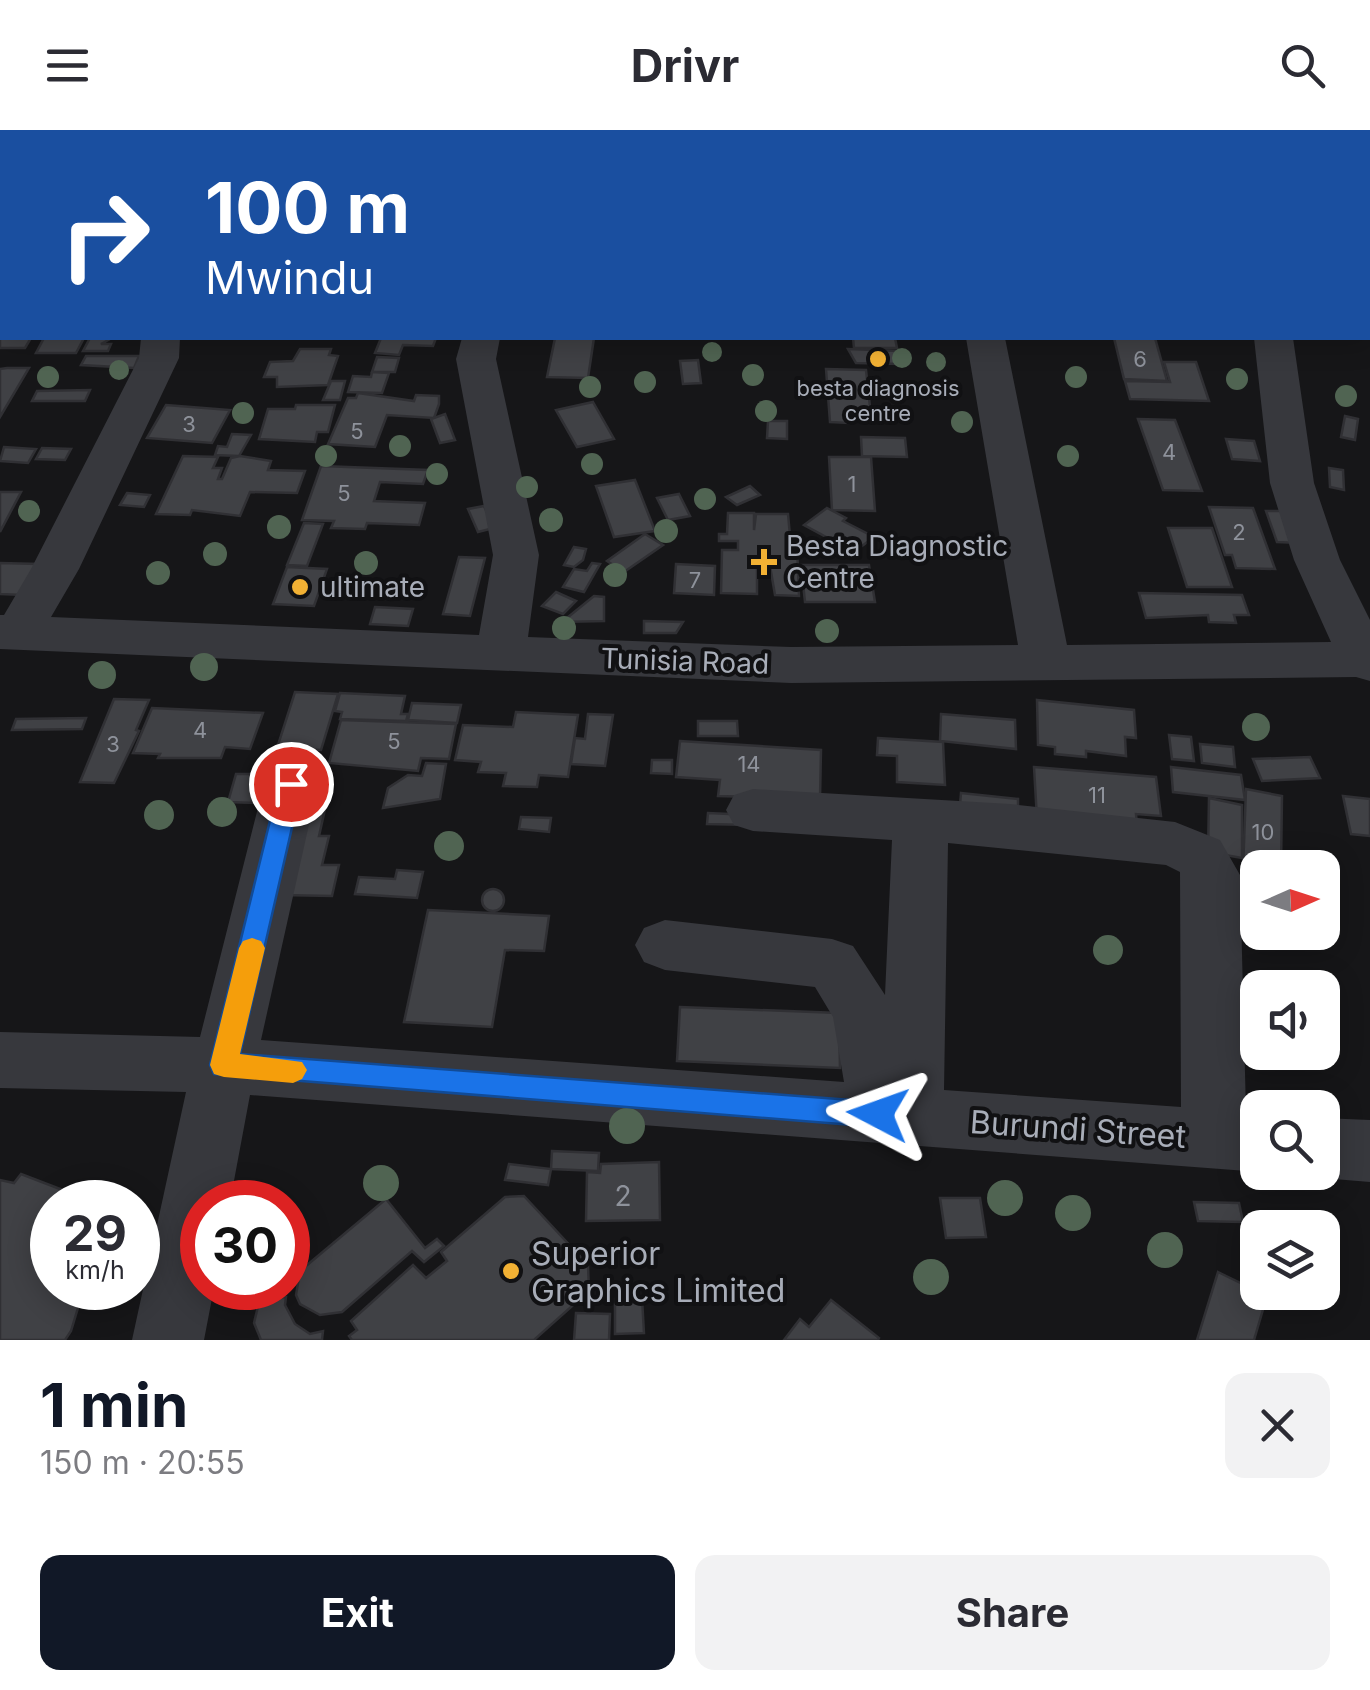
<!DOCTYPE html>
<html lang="en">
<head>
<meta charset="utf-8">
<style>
	body { margin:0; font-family:Inter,sans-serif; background:#f2f2f3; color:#2b2b33; height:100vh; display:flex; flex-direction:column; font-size:38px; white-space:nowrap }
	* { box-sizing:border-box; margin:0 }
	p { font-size:32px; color:#7c7c81 }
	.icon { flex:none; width:55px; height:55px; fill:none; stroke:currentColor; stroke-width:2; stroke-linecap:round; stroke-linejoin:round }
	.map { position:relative; height:1210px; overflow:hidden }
	.details { display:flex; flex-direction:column; background:#fff; flex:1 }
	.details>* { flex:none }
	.hud { position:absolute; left:0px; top:0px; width:1370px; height:210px; box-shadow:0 5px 25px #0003; background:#1a4fa0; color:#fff; overflow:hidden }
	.needle { width:65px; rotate:87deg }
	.buttons { position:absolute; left:1240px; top:720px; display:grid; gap:20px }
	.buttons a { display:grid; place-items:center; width:100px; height:100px; border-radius:20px; background:#fff; box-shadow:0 5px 25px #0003; font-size:50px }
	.speed { position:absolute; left:30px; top:1050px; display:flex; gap:20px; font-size:50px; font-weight:700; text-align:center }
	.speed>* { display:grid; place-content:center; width:130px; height:130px; border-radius:50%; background:#fff; box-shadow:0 5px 25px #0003; line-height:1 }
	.speed small { font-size:25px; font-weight:400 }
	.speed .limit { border:15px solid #d22; background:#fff; color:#111 }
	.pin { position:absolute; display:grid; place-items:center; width:85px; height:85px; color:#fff; margin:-42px; border:5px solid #fff; border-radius:50%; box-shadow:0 2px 10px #0007 }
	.me { position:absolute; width:110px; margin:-55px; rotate:274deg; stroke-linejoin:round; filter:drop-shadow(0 0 8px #0008) }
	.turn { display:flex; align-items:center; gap:35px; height:210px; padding:0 40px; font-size:45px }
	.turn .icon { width:130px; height:130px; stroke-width:2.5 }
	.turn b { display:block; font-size:70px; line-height:85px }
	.round { display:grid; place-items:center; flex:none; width:105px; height:105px; border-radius:20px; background:#f2f2f3 }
	.overview { display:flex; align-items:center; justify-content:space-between; height:170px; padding:0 40px }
	h1 { font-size:60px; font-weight:700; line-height:75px; color:#111827 }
	.button { display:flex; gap:20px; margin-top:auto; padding:20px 40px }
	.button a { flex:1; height:115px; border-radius:20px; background:#111827; color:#fff; font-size:40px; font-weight:700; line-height:115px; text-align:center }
	.button a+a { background:#f2f2f3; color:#2b2b33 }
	header { display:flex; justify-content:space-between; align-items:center; height:130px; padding:0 40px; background:#fff; font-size:45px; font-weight:700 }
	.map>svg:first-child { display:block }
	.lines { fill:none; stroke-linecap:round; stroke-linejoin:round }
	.stream { stroke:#2c353c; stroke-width:8 }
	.building { fill:#404145; stroke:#303034; stroke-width:2.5 }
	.minor { fill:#37383d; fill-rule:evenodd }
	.tree { fill:#506452 }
	.route { fill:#1a73e8; stroke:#114b97; stroke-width:2.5 }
	.slow { fill:#f59e0b }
	.poi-dot { fill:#f2b134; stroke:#111113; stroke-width:4 }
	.labels { text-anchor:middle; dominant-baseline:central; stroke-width:8; stroke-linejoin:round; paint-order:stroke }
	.number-label { font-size:22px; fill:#8e929b }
	.far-poi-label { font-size:22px; fill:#a8adb8; stroke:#111113 }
	.poi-label { font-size:28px; fill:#a8adb8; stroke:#111113; text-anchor:start }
	.street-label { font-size:28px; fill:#a8adb8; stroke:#111113 }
	.near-number-label { font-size:28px; fill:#8e929b }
	.near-street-label { font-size:32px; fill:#a8adb8; stroke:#111113 }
	.near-poi-label { font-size:32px; fill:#a8adb8; stroke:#111113; text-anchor:start }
</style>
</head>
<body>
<header><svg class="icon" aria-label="menu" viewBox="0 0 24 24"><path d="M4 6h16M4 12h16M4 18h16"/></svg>Drivr<svg class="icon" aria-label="search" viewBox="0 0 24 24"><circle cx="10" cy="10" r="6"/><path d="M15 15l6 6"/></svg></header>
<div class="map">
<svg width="1370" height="1210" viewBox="0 0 1370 1210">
	<rect width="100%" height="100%" fill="#161618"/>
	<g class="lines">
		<!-- stream -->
		<polyline class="stream" points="675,0 681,2"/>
	</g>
	<!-- building -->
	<g class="building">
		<polygon points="0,205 2,208 31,208 25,218 0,218"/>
		<polygon points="44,208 84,208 76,223 36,223"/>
		<polygon points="90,208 112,208 101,214 111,214 108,221 83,221"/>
		<polygon points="381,208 436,208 433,216 403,215 399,225 375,223"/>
		<polygon points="555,208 594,208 588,248 547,247"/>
		<polygon points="853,208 895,208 897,218 854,218"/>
		<polygon points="1114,208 1155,208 1167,251 1124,249"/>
		<polygon points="300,219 331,219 329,225 338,226 328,255 277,257 277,247 264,247 270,232 293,231"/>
		<polygon points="848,219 900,221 901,234 856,233"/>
		<polygon points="86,226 139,226 134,238 81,235"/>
		<polygon points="377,227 399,228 395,242 372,242"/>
		<polygon points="698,230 701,253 683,254 680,231"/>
		<polygon points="1164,232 1196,232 1209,271 1130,269 1125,251 1170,252"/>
		<polygon points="7,238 29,238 0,287 0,239"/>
		<polygon points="826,239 866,240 871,286 849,286 849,293 830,292"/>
		<polygon points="372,242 389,243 382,263 348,262 353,246 371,247"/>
		<polygon points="331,251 345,251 340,270 323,270"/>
		<polygon points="90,260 85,271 32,271 37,261"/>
		<polygon points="358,263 414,271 416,265 439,266 439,274 434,288 387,285 375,317 328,314 348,268 356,268"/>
		<polygon points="593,272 614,309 577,317 556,280"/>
		<polygon points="166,275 230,280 212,313 147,308"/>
		<polygon points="296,275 335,275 328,302 317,302 315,312 259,309 268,279 295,279"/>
		<polygon points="445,284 455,310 440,313 431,289"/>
		<polygon points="1345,286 1358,289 1355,310 1341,307"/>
		<polygon points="1138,289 1175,290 1202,361 1163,360"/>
		<polygon points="768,291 787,291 787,309 767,308"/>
		<polygon points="232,304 251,305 239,326 215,325 218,316 227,317"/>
		<polygon points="861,307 905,308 907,327 862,326"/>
		<polygon points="1226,309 1254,311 1260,331 1232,329"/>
		<polygon points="4,317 36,319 28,333 0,331"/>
		<polygon points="42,318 71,319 65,330 36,329"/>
		<polygon points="183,326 218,327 213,338 222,338 218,349 222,349 231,328 240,326 271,331 268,340 305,341 297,363 250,362 240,386 192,380 190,385 156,384"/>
		<polygon points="829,327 871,327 875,381 832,380"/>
		<polygon points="321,336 428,340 423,354 380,352 374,371 425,373 419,395 367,393 365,399 331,398 334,391 302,390"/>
		<polygon points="1329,338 1343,340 1344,360 1330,357"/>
		<polygon points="635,350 655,401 614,407 596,356"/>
		<polygon points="750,356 760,365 737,375 726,367"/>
		<polygon points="0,362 21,362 0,402"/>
		<polygon points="127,363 150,365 144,377 120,375"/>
		<polygon points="679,364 690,386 668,390 657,368"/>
		<polygon points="484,376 494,398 478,402 468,379"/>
		<polygon points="1209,377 1253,378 1275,439 1236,438 1232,425 1225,425"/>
		<polygon points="827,378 846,388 843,391 874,407 854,422 804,395"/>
		<polygon points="1266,381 1286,381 1298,413 1277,412"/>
		<polygon points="728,383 754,383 754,400 756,384 788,384 791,416 797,416 799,466 775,465 770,436 757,435 757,464 721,463 722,420 738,420 738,411 719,411 719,404 727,404"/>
		<polygon points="304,393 323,394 307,436 287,435"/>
		<polygon points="1168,398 1212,398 1232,457 1187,457"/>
		<polygon points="645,404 663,415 624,442 607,431"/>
		<polygon points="574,417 586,419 583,430 574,437 564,435"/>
		<polygon points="459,427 485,428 470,486 443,484"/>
		<polygon points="0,433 39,434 23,465 0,464"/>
		<polygon points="592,433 600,434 584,462 563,457 574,439 587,441"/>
		<polygon points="676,434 715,436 714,465 674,463"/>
		<polygon points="801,435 869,435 875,472 805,472"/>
		<polygon points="287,437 327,439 314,476 273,474"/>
		<polygon points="556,462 576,471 563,484 542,476"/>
		<polygon points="1139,463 1242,465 1249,485 1234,485 1236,493 1209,492 1208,485 1146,488"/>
		<polygon points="594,466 604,467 604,491 562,492"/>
		<polygon points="375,477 413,479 408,496 370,494"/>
		<polygon points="644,491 683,492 676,503 644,503"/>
		<polygon points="295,562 338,564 321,620 277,618"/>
		<polygon points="340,563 405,566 401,584 408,584 406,591 340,589 342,582 335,581"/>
		<polygon points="114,569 149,570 136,600 139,601 114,653 80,652"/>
		<polygon points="1037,570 1134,580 1136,608 1125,607 1126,626 1086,621 1086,627 1055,624 1055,617 1038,615"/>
		<polygon points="412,573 461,575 457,593 408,590"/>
		<polygon points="152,578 263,583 250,619 225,617 221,628 158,628 160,624 133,623"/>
		<polygon points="516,582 578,585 568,647 539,645 537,657 503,656 506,643 478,642 481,632 455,630 463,595 513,597"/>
		<polygon points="588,584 613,585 605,636 571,634 575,608 585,609"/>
		<polygon points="941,584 1015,590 1016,619 940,611"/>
		<polygon points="86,588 82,599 12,600 16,589"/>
		<polygon points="341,590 456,594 449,629 421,628 418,641 329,633"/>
		<polygon points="698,591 737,591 738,606 698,606"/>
		<polygon points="1169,605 1191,607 1194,631 1172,629"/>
		<polygon points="878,608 943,612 945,655 897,652 897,626 877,625"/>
		<polygon points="680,611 821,620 820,669 718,666 720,650 676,647"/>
		<polygon points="1200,614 1233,617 1235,637 1202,633"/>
		<polygon points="1310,627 1320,648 1262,651 1253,629"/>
		<polygon points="652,630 672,630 672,644 651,643"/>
		<polygon points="426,633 446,634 440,669 383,678 388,658 408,645 422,646"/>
		<polygon points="1034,637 1156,647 1161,686 1136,684 1137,695 1037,689"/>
		<polygon points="1171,637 1241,645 1245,670 1173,662"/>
		<polygon points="236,644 266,644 259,673 228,672"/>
		<polygon points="1246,659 1282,666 1281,738 1258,738 1258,742 1243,740"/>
		<polygon points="961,663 1018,669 1018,682 960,675"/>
		<polygon points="1343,666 1370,669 1370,706 1351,704"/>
		<polygon points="1209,668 1242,675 1242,728 1208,722"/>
		<polygon points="304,674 326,675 319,706 329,706 322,735 339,735 332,766 281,765"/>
		<polygon points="708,683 751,685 750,695 707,694"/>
		<polygon points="521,687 551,688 549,702 519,699"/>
		<polygon points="397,740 423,742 417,768 355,764 359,747 395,749"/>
		<circle cx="493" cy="770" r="11"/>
		<polygon points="428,780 549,786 544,821 505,820 492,897 404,892"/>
		<polygon points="680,877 839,883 840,938 677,931"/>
		<polygon points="552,1021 599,1023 598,1041 551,1039"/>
		<polygon points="659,1032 660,1090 586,1091 587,1042 600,1043 601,1034"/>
		<polygon points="509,1034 551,1039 548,1055 505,1050"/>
		<polygon points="21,1044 94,1072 52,1072 52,1158 84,1158 71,1201 65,1210 0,1210 0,1050 14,1053"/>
		<polygon points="524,1066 588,1135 589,1161 534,1210 352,1210 349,1206 357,1200 351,1191 413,1135 426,1148 447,1131 441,1122 505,1067"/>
		<polygon points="940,1068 980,1068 986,1107 946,1108"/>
		<polygon points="386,1069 425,1118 437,1109 444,1116 424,1132 412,1121 342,1182 320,1185 300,1174 296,1165 300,1141"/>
		<polygon points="1194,1072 1239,1073 1243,1092 1198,1091"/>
		<polygon points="1218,1142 1267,1166 1254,1210 1197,1210"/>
		<polygon points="286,1167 285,1175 295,1194 310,1204 323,1201 322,1210 261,1210 254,1193 260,1168"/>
		<polygon points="642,1168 644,1203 615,1204 615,1169"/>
		<polygon points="831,1170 879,1208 878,1210 784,1210 800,1189 809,1197"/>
		<polygon points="576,1183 610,1184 609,1210 574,1210"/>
	</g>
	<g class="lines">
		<!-- minor -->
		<g class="minor">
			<polygon points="692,0 728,0 729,2 693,2"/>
			<rect x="1207" y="0" width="32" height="2"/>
			<polygon points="1368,88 1370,89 1370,111 1368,110"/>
			<polygon points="141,208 180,208 179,228 79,439 51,487 479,505 493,425 456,229 462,208 500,208 496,229 539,425 528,507 791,517 1018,515 966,208 1005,208 1067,515 1331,512 1294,430 1270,353 1254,208 1293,208 1314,353 1340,430 1370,490 1370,551 1356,547 791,553 0,519 0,485 4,485 31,439 139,228"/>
			<path d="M 291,634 L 310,640 L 318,654 L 261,910 L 844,952 L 833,887 L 815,857 L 665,840 L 644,832 L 635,815 L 644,798 L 665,790 L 832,809 L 853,816 L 885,865 L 892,710 L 753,701 L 734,695 L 726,680 L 734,665 L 753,659 L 1010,674 L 1175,692 L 1220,710 L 1240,745 L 1246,982 L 1258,983 L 1260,1042 L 250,965 L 230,1072 L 202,1072 L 202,1158 L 214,1158 L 204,1210 L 132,1210 L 186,962 L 0,958 L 0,902 L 200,907 L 264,654 L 272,640 ZM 948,713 L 1166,735 L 1180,742 L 1181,977 L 944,960 Z"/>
			<polygon points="1322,988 1370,990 1370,1052 1322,1048 1306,1042 1322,1042"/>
		</g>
	</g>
	<!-- trees -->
	<g class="tree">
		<circle cx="712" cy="222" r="10"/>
		<circle cx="902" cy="228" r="10"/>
		<circle cx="936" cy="232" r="10"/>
		<circle cx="119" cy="240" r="10"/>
		<circle cx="753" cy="245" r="11"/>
		<circle cx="48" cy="247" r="11"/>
		<circle cx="1076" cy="247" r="11"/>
		<circle cx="1237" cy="249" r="11"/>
		<circle cx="645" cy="252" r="11"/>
		<circle cx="590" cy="257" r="11"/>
		<circle cx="1346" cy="266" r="11"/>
		<circle cx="766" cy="281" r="11"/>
		<circle cx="243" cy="283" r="11"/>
		<circle cx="962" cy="292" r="11"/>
		<circle cx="400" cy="316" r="11"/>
		<circle cx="326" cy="326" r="11"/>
		<circle cx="1068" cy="326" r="11"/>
		<circle cx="592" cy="334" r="11"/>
		<circle cx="437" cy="344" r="11"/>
		<circle cx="527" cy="357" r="11"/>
		<circle cx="705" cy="369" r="11"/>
		<circle cx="29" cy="381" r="11"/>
		<circle cx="551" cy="390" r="12"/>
		<circle cx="279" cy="397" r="12"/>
		<circle cx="666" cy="401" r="12"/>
		<circle cx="215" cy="424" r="12"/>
		<circle cx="366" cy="433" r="12"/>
		<circle cx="158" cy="443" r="12"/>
		<circle cx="615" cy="445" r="12"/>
		<circle cx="564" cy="498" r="12"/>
		<circle cx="827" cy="501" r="12"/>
		<circle cx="204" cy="537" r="14"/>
		<circle cx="102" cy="545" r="14"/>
		<circle cx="1256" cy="597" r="14"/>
		<circle cx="222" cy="682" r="15"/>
		<circle cx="159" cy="685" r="15"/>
		<circle cx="449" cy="716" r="15"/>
		<circle cx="1108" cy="820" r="15"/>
		<circle cx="627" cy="996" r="18"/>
		<circle cx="381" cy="1053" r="18"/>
		<circle cx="1005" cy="1068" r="18"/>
		<circle cx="1073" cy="1083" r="18"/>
		<circle cx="1165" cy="1120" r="18"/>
		<circle cx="931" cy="1147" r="18"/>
	</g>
	<!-- route -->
	<polygon class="route" points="291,645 302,654 240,924 878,972 888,975 892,984 888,994 878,997 214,944 210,935 279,654"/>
	<!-- slow -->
	<polygon class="slow" points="252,808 261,811 265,818 240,924 302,932 307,940 302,949 293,953 224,947 214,944 210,935 239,818 243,811"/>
	<!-- markers -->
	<g class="poi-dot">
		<circle cx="878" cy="229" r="10"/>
		<path d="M759 417h10v10h10v10h-10v10h-10v-10h-10v-10h10z"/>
		<circle cx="300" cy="457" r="10"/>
		<circle cx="511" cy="1141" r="10"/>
	</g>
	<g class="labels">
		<!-- number labels -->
		<g class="number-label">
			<text x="1140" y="229">6</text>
			<text x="189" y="294">3</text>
			<text x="357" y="301">5</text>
			<text x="1169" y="322">4</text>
			<text x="852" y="354">1</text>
			<text x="344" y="363">5</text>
			<text x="1239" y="402">2</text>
			<text x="695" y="450">7</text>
			<text x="200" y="600">4</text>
			<text x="394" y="611">5</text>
			<text x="113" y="614">3</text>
			<text x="749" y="634">14</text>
			<text x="1097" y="665">11</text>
			<text x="1263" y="702">10</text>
		</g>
		<!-- far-poi labels -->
		<g class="far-poi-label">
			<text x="878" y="258">besta diagnosis<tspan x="878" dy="25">centre</tspan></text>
		</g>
		<!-- poi labels -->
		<g class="poi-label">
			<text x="786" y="416">Besta Diagnostic<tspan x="786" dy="32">Centre</tspan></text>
			<text x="320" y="457">ultimate</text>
		</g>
		<!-- street labels -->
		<g class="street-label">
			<text transform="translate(685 531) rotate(2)">Tunisia Road</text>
		</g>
		<!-- near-number labels -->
		<g class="near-number-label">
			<text x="623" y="1066">2</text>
		</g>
		<!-- near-street labels -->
		<g class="near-street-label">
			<text transform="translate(1078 999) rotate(4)">Burundi Street</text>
		</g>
		<!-- near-poi labels -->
		<g class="near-poi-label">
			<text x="531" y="1123">Superior<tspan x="531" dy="37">Graphics Limited</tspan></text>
		</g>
	</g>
</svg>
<div class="buttons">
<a><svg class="needle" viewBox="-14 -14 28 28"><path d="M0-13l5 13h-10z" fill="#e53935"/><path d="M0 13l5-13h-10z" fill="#7c7c81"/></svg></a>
<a><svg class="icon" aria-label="sound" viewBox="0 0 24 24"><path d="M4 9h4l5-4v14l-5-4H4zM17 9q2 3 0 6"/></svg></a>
<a><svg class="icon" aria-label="search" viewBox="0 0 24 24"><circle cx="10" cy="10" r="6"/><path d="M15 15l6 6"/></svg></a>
<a><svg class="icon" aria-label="layers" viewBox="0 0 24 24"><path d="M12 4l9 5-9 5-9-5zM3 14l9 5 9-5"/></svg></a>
</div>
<div class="speed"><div>29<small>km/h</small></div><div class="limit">30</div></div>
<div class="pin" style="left:291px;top:654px;background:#d93025"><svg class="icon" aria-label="arrive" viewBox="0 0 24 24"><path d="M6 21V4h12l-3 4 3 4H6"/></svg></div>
<svg class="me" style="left:878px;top:984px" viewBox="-20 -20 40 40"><path d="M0-17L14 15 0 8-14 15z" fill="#1a73e8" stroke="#fff" stroke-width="4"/></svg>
<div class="hud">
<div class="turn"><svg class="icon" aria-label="right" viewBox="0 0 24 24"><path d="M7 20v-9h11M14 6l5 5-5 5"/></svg><div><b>100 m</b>Mwindu</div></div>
</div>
</div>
<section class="details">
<div class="overview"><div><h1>1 min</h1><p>150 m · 20:55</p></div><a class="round"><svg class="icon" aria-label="close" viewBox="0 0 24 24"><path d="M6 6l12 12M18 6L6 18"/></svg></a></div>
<div class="button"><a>Exit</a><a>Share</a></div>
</section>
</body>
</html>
